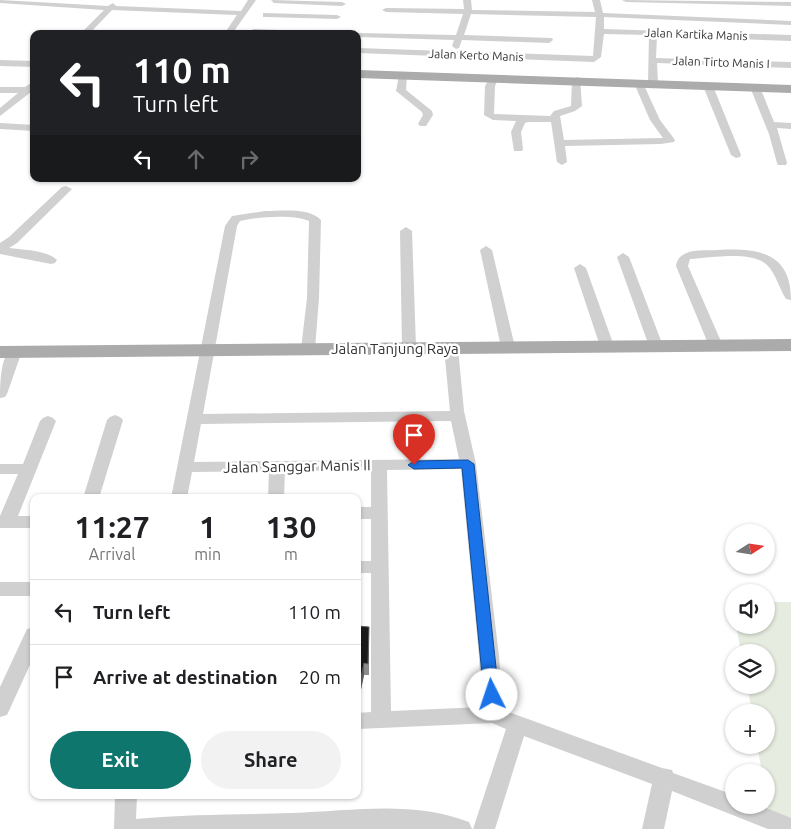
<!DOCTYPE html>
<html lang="en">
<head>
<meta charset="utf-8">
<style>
	body { margin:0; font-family:Ubuntu,sans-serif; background:#f2f2f2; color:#202124; height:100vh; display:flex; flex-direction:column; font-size:19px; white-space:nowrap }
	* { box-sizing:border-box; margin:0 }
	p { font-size:16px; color:#757577 }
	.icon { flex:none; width:28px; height:28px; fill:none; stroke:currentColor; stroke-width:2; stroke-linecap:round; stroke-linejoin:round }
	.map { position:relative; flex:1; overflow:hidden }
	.side { position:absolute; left:30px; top:494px; width:331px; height:305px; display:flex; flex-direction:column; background:#fff; border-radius:10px; box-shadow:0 1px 4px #0004 }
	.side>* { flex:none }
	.guide { position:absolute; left:30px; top:30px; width:331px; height:152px; border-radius:10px; box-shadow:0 1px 4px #0004; background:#202124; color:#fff; overflow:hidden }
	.needle { width:32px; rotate:78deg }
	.tools { position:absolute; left:725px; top:524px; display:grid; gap:10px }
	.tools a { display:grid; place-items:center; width:50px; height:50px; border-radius:50%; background:#fff; box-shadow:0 1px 4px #0004; font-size:25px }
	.pin { position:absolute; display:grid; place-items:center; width:42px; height:42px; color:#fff; margin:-51px -21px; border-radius:50% 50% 50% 0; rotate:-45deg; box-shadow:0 0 5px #0007 }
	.pin .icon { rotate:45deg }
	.me { position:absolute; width:55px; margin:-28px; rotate:356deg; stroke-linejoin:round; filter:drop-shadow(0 0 4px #0008) }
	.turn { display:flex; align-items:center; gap:18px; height:105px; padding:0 20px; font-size:22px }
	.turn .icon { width:65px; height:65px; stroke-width:2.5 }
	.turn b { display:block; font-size:35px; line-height:42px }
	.lanes { display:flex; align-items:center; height:48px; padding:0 20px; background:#0003; justify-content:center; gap:25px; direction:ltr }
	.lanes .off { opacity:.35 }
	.eta { display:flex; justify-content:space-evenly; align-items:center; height:85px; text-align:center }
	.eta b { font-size:30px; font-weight:600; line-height:35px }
	.cta { display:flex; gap:10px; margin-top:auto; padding:10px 20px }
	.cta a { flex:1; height:58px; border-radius:30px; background:#0f766e; color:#fff; font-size:20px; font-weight:600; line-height:58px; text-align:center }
	.cta a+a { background:#f2f2f2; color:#202124 }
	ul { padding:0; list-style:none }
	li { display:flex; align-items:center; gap:15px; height:65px; padding:0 20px; border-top:1px solid #e0e0e0 }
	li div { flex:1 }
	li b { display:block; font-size:19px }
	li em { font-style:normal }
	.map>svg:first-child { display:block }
	.green { fill:#e6ecdf }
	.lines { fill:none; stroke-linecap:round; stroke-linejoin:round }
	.minor { fill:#d0d0d0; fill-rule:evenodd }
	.major { fill:#ababab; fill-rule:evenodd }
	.wall { fill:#8c8c8c }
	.shaded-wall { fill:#5f5f5f }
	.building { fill:#1a1a1a; stroke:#5f5f5f }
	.route { fill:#1a73e8; stroke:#114b97 }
	.labels { text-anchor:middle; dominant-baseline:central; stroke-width:5; stroke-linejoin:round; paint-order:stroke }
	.far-street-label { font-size:12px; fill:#333; stroke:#fff }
	.street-label { font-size:15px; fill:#333; stroke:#fff }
</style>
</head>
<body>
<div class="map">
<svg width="791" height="829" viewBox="0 0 791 829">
	<rect width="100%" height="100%" fill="#fff"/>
	<!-- green -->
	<polygon class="green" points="766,602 791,602 791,821 769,812 766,795 766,772 762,772 757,745 766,745 766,712 752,712 747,685 766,685 766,652 741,652 736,625 766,625"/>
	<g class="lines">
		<!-- minor -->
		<g class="minor">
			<polygon points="0,0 108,6 113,3 116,6 241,11 248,0 256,0 232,34 224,34 237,15 112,10 89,34 80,34 104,10 0,3"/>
			<polygon points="271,0 342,2 346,4 342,6 274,3"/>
			<polygon points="463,0 471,0 472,10 595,12 592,0 600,0 603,13 791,21 791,25 604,17 604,29 791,35 791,41 657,36 656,58 791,62 791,68 657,63 658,83 653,86 648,83 649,35 604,34 601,57 594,62 358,53 358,48 593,56 596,17 471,14 464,35 552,38 553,40 549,43 462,40 459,48 456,49 452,46 454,40 358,37 358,34 355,34 358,33 456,35 463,14 386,12 382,10 386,8 464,9"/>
			<polygon points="622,0 791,2 791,6 626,2"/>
			<polygon points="263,13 337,15 341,17 337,19 266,17 263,17"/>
			<polygon points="253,29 331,32 335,34 256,33 252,31"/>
			<polygon points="0,60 34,61 34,67 0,66"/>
			<polygon points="403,72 407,75 406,90 432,111 433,115 426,126 420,126 418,124 423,115 422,112 396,91 399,75"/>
			<polygon points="494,75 499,78 495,86 494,114 550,116 554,111 571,106 572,80 577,77 580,78 582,106 575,111 560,116 564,140 663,138 650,120 634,83 636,81 642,81 660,120 675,140 674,142 661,144 565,146 567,162 562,165 557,162 551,122 528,122 525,123 521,132 523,149 522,151 514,151 511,132 516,121 493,120 484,115 485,86 491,76"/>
			<polygon points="34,81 34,89 31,92 0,116 0,108 18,93 0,93 0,87 25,87"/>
			<polygon points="708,83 713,86 741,155 740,157 736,158 731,155 703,86"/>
			<polygon points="755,84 760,87 774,122 791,123 791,129 777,128 787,163 786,165 778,165 777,163 769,134 750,87"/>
			<polygon points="0,123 34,125 34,131 0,129"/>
			<path d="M 66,186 L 72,189 L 70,191 L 17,243 L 9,248 C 23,250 47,250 57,260 L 55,263 L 51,264 L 0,254 L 0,243 L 9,237 L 62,187 Z"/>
			<path d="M 265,211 C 281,211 309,207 321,220 L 319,298 L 315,349 L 308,353 L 301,349 L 307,298 L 309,221 C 293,214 258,217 240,221 L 237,226 L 203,414 L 450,411 L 444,348 L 446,345 L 456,345 L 458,348 L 464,411 L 476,464 L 499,656 L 503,710 L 662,768 L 672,770 L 673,773 L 734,795 L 734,805 L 759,805 L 791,818 L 791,829 L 768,829 L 672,791 L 664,829 L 642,829 L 652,784 L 524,736 L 495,829 L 473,829 L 506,729 L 492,723 L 358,729 L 358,713 L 371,712 L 371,573 L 358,573 L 358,561 L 371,561 L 371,519 L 358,519 L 358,507 L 371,507 L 371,470 L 285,471 L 284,498 L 268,498 L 269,471 L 192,472 L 187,498 L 171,498 L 225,226 L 232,216 ZM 451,421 L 459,459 L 194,462 L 201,424 ZM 461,469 L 479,656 L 482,707 L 391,711 L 387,470 Z"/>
			<polygon points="406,227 412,231 416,347 409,351 402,347 400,231"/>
			<polygon points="486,246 492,250 515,347 508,351 501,347 480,250"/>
			<path d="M 718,250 C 758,248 791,252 791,300 L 786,299 C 779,288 776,274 767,265 C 752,250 710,258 690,259 L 688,266 L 723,346 L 716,350 L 709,346 L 676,266 C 679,247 703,251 718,250 Z"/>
			<polygon points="623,253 629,257 663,346 661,349 651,349 649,346 617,257"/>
			<polygon points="580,264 586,268 614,346 612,349 602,349 600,346 574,268"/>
			<path d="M 15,347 L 22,351 L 7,394 L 5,397 L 0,398 C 0,385 0,351 15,347 Z"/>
			<polygon points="115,415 120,417 123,420 99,498 83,498 107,420 110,417"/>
			<polygon points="48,416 53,418 56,421 18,516 34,516 34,528 0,528 0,516 18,474 0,474 0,464 23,464 40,421 43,418"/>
			<rect x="0" y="582" width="34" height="14"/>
			<polygon points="34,627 34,656 7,715 0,717 0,687 27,629"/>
			<path d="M 115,795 L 137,795 L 136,819 C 188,814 240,815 292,813 C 352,811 412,800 469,822 L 472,829 L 114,829 Z"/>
		</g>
		<!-- major -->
		<g class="major">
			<polygon points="358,70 791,85 791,93 358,78"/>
			<polygon points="791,339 791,351 0,358 0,346"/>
		</g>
	</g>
	<!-- wall -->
	<polygon class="wall" points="358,626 369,627 369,675 364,675 359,699 358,698"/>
	<!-- shaded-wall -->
	<polygon class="shaded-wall" points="364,663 364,675 359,699 359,687"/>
	<!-- building -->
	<polygon class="building" points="358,626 369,627 368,664 364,663 359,687 358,687"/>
	<!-- route -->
	<polygon class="route" points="468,460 474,464 499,695 497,699 492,701 486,699 484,695 462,468 414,469 408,465 414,461"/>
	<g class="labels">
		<!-- far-street labels -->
		<g class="far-street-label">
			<text transform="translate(696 34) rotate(2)">Jalan Kartika Manis</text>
			<text transform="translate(476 55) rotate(2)">Jalan Kerto Manis</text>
			<text transform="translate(721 62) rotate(2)">Jalan Tirto Manis I</text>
		</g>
		<!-- street labels -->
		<g class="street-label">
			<text x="395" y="348">Jalan Tanjung Raya</text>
			<text transform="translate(297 466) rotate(-1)">Jalan Sanggar Manis II</text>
		</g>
	</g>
</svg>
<div class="tools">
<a><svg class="needle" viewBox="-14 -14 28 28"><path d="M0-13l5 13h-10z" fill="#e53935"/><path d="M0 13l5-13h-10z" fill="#757577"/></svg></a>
<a><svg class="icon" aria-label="sound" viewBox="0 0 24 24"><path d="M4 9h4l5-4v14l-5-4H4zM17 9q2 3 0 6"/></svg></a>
<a><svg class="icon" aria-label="layers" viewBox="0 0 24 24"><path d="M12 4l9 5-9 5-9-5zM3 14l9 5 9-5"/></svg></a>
<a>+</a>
<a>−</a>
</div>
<div class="pin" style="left:414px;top:465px;background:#d93025"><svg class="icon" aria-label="arrive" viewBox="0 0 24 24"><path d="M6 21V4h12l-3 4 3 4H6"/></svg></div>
<svg class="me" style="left:492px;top:695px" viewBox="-20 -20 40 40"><circle r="19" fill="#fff"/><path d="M0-13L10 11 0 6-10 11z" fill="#1a73e8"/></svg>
<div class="guide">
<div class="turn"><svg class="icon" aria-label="left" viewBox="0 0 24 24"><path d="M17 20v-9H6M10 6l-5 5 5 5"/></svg><div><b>110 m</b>Turn left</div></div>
<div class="lanes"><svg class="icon" aria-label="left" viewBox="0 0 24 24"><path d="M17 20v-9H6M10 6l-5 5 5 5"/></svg><svg class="icon off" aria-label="ahead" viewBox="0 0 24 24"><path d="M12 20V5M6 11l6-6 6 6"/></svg><svg class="icon off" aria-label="right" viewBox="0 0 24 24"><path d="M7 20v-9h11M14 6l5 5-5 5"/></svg></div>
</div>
<section class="side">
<div class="eta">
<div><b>11:27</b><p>Arrival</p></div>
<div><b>1</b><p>min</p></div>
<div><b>130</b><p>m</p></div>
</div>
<ul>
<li><svg class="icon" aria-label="left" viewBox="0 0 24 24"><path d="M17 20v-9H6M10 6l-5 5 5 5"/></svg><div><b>Turn left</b></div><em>110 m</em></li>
<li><svg class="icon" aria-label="arrive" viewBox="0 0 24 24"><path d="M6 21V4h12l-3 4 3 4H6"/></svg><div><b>Arrive at destination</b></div><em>20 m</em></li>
</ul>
<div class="cta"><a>Exit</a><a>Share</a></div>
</section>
</div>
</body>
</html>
